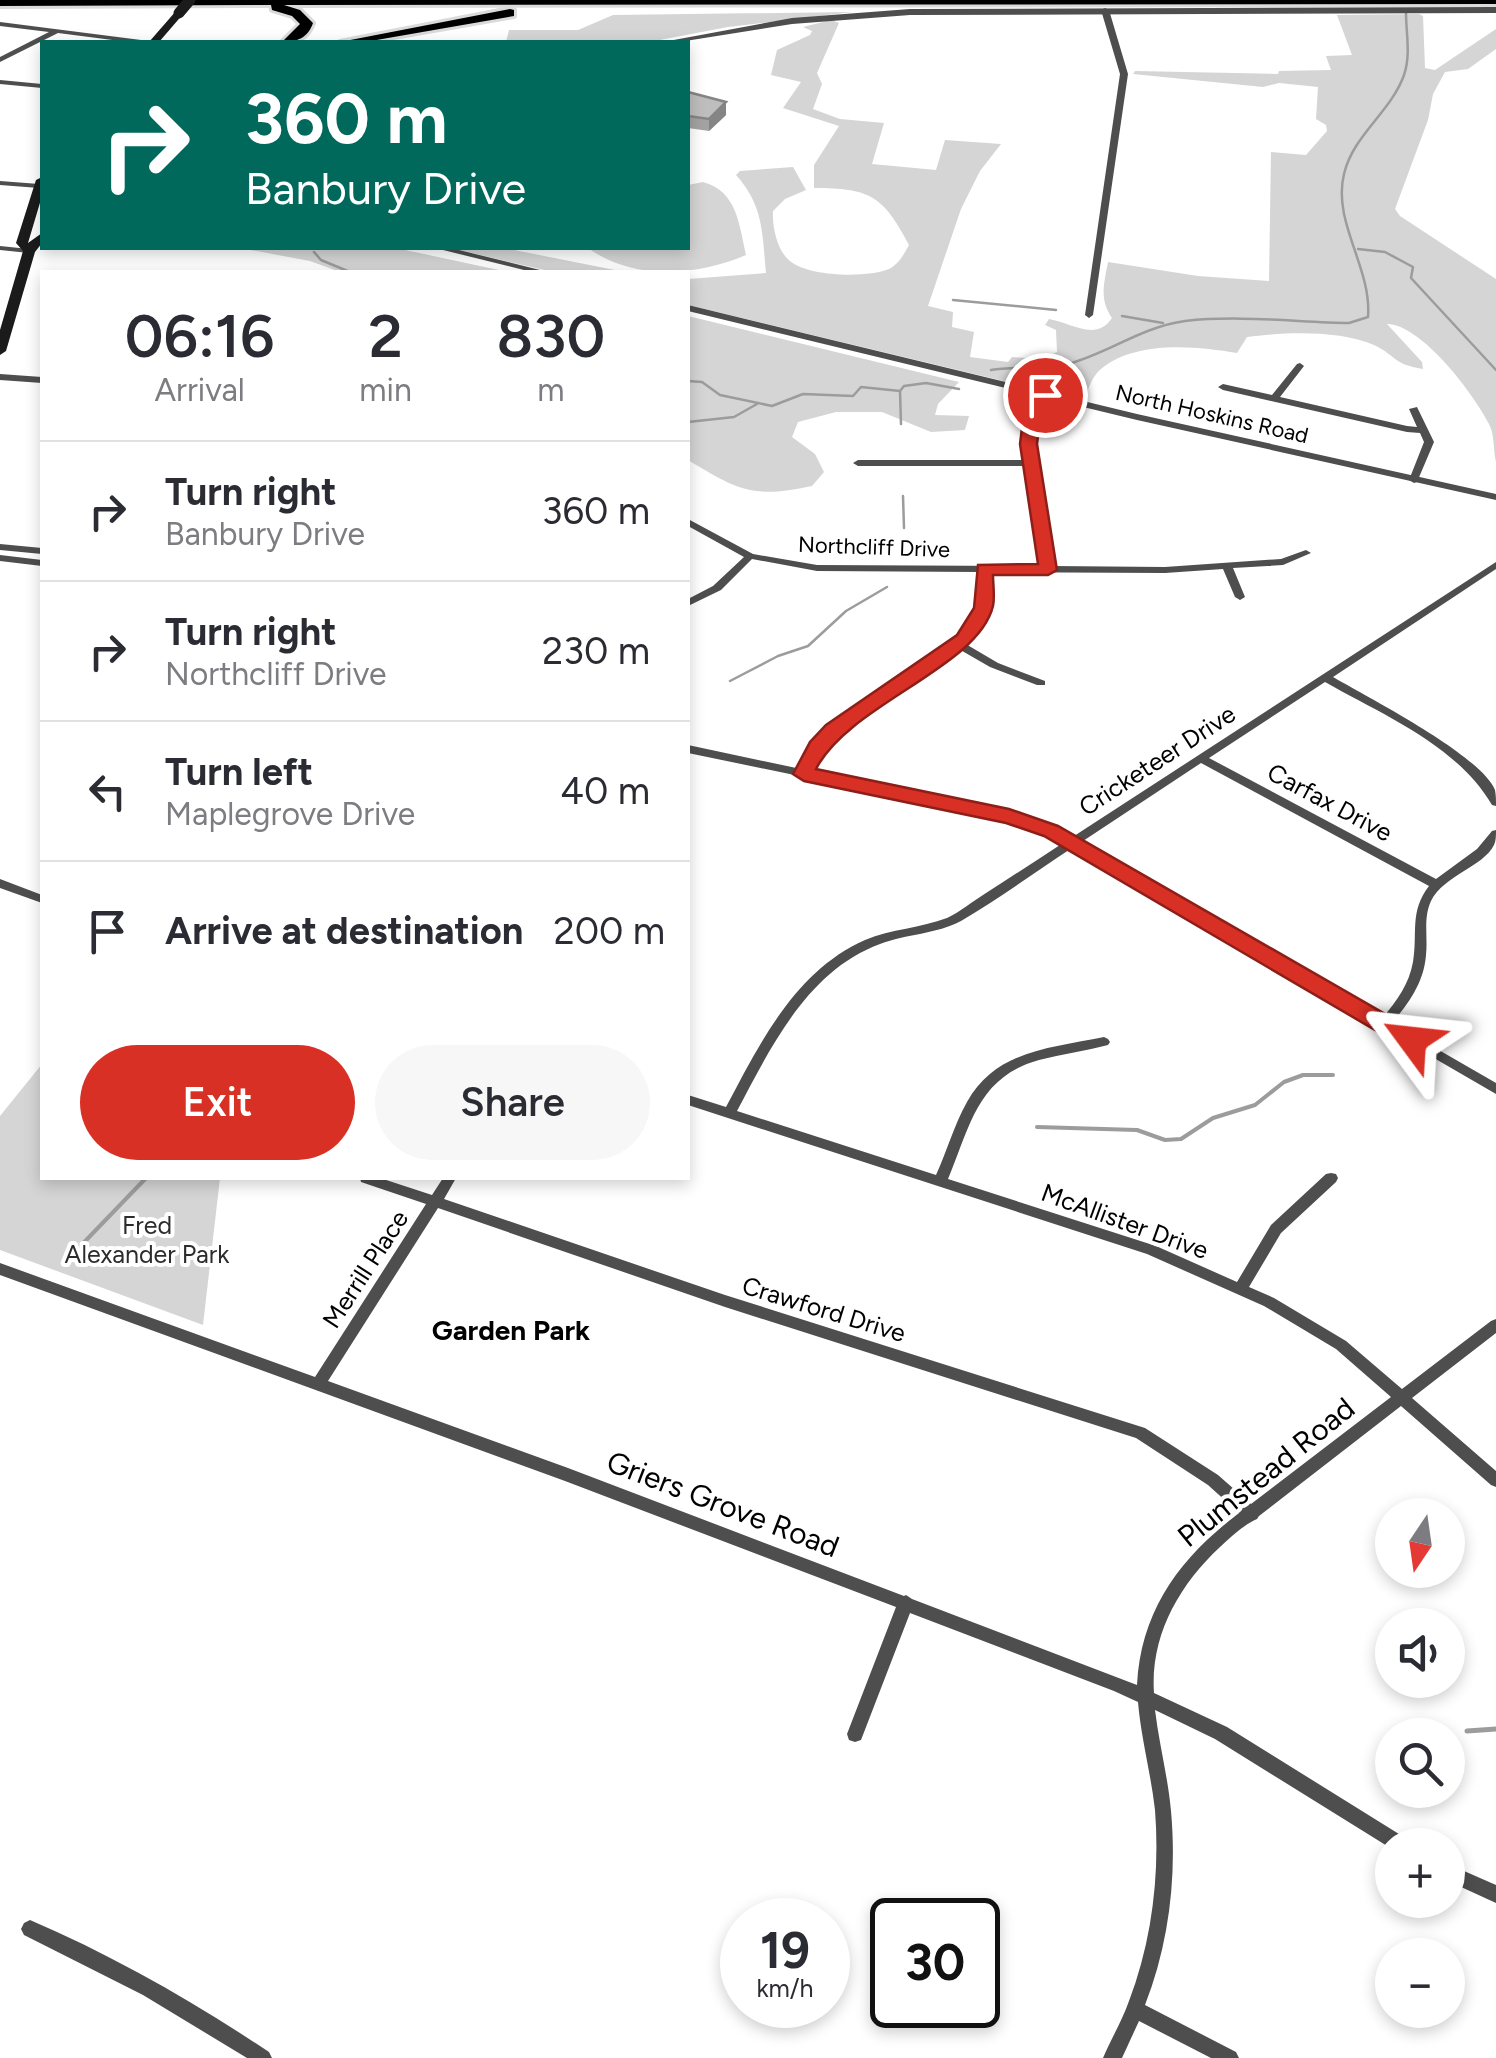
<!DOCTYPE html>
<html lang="en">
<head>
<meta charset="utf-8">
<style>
	body { margin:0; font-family:Figtree,sans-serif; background:#f7f7f7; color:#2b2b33; height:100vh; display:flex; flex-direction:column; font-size:38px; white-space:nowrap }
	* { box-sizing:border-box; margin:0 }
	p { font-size:32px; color:#7c7c81 }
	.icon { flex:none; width:55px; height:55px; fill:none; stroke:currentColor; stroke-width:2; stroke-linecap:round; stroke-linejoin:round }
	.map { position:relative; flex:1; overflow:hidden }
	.drawer { position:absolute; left:40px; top:270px; width:650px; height:910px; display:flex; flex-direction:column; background:#fff; border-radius:0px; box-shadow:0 5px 15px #0003 }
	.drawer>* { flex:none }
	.banner { position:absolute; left:40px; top:40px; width:650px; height:210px; border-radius:0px; box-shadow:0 5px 15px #0003; background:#00695c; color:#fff; overflow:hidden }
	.needle { width:65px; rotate:193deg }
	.tools { position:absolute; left:1375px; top:1498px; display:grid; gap:20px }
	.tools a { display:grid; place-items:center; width:90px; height:90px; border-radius:50%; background:#fff; box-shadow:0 5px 15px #0003; font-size:50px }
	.speed { position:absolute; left:720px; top:1898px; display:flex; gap:20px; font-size:50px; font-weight:700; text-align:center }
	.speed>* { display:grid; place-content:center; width:130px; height:130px; border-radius:50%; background:#fff; box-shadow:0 5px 15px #0003; line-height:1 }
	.speed small { font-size:25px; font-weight:400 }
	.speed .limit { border:5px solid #111; border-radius:15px; background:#fff; color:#111 }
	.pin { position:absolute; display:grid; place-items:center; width:85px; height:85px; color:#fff; margin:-42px; border:5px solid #fff; border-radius:50%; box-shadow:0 2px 10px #0007 }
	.me { position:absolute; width:110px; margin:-55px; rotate:300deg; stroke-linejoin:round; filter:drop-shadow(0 0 8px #0008) }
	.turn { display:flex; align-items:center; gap:35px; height:210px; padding:0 40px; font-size:45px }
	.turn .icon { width:130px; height:130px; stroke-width:2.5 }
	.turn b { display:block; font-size:70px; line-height:85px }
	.eta { display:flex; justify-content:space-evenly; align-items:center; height:170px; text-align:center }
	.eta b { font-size:60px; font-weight:600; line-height:70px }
	.primary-button { display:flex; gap:20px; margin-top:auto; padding:20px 40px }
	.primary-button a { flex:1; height:115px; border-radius:60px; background:#d93025; color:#fff; font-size:40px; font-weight:600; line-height:115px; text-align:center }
	.primary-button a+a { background:#f7f7f7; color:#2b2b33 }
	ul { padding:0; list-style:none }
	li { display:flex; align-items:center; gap:30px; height:140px; padding:0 40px; border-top:2px solid #e1e1e2 }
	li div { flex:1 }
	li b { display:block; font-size:38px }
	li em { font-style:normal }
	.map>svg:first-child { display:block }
	.green { fill:#d5d5d5 }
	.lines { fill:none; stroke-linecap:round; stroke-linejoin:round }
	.stream-far2 { stroke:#9c9c9c; stroke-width:2.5 }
	.stream-far1 { stroke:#9c9c9c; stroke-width:4 }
	.stream { stroke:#9c9c9c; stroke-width:5 }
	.motorway-casing { stroke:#dbdbdb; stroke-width:6 }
	.minor { fill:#4e4e4e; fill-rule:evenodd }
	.tertiary { fill:#4e4e4e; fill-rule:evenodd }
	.secondary { fill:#1b1b1b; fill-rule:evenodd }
	.motorway { fill:#000; fill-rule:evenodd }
	.secondary-bridge { stroke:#1b1b1b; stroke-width:11 }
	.wall { fill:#a3a3a3 }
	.shaded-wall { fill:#858585 }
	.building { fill:#bebebe; stroke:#858585; stroke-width:2.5 }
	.route { fill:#d93025; stroke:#8d1f18; stroke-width:2.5 }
	.labels { text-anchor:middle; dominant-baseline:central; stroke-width:8; stroke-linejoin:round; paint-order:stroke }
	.far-street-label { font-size:22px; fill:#000; stroke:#fff }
	.street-label { font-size:25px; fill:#000; stroke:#fff }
	.park-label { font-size:25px; fill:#2c2c2c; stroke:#fff }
	.neighbourhood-label { font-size:28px; font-weight:bold; fill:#000; stroke:#fff }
	.near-street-label { font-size:30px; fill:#000; stroke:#fff }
</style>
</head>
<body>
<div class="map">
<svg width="1496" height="2058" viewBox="0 0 1496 2058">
	<rect width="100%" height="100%" fill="#fff"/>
	<!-- green -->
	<g class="green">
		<polygon points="852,12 728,27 649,42 506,42 509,30 578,30 613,15"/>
		<path d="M 1419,14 L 1423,16 L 1425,68 L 1435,70 L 1496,29 L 1496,49 L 1468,69 L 1445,72 L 1433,94 L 1428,120 L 1395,209 L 1400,216 L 1496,279 L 1496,462 C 1493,450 1495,435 1489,424 C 1474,394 1421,324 1387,324 L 1422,362 L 1423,369 C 1392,364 1397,356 1374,345 C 1340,330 1283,332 1247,337 L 1237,353 C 1196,346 1136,340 1101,369 C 1093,375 1089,388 1085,396 L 1062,395 L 688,305 L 688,279 L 766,273 C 762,233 764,206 736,175 L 740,171 L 793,167 L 806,190 L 785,199 L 773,211 C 772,226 777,251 790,261 C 809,277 867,278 889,269 C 899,264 904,254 909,245 C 883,195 869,188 814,188 L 814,165 L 839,126 L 783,108 L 801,82 L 771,75 L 777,50 L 810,35 L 812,31 L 803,27 L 831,20 L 839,23 L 817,73 L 822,84 L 813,109 L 840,119 L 884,123 L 872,164 L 936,170 L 945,140 L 1001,144 L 980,171 L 961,209 L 928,306 L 953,312 L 952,327 L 974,332 L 970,357 L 1008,362 L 1012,357 L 1039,359 L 1057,352 L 1056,330 L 1045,325 L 1049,319 C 1072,323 1096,342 1112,318 C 1099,299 1104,284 1108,262 L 1198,276 L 1269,281 L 1271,152 L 1306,155 L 1327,131 L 1326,125 L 1316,119 L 1318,87 L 1279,83 L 1263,87 L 1133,74 L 1135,71 L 1278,74 L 1279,71 L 1331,70 L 1326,56 L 1352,55 L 1337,15 Z"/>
		<path d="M 703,182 C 737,191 739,224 746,255 C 697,276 633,281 588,248 L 688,248 L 688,185 Z"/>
		<polygon points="240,248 396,248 508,272 340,272 310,261"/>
		<polygon points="451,248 504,248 625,272 553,272"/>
		<path d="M 688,316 L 959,382 L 938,404 L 935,415 L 969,416 L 965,430 L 931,432 L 882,412 L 836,412 L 798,422 L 792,437 L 815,454 L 824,472 L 812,486 C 752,499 738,490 688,460 Z"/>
		<polygon points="42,1064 42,1178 220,1178 203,1325 0,1250 0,1116"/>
	</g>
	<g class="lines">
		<!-- stream-far2 -->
		<g class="stream-far2">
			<polyline points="1358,249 1385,252 1413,267 1411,278 1496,370"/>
			<polyline points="314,252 321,260 350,272"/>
			<polyline points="953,300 1056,310"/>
			<polyline points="1122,316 1163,323"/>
			<path d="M 991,370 C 1016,366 1047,370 1068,364 C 1109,353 1141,327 1185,321 C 1238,315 1296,322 1349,323 L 1368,317 C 1372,268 1332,222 1344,174 C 1353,135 1391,112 1404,75 C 1411,55 1406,33 1406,13"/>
			<polyline points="688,381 702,382 720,395 772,406 803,394 853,396 861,387 900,391 904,386 926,383 959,389"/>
			<polyline points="900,391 901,424"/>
			<polyline points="688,422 734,417 757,404"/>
			<polyline points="903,496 904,528"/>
			<polyline points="730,681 778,656 808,646 846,611 887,587"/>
		</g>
		<!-- stream-far1 -->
		<g class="stream-far1">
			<polyline points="1037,1127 1137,1130 1165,1140 1181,1139 1213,1118 1255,1105 1284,1082 1303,1075 1333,1075"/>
			<polyline points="67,1260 146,1178"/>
		</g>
		<!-- stream -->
		<polyline class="stream" points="1467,1731 1496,1729"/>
		<defs>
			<g id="motorway">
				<path d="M 0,0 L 1496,0 L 1496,4 L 284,5 L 300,10 L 313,23 C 308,38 297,42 282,42 L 300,24 L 292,16 L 272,10 L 271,5 L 0,6 Z"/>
				<polygon points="510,9 514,10 514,16 365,42 340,42"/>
			</g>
		</defs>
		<!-- motorway casing -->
		<use href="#motorway" class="motorway-casing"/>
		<!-- minor -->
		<g class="minor">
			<polygon points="1105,8 1109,10 1128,74 1093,315 1089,318 1085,315 1120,74 1101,10"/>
			<polygon points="0,22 141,40 145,42 128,42 58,33 0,62 0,57 49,32 0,26"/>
			<polygon points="0,80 42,84 42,88 0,84"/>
			<polygon points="0,181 39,184 42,187 39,188 0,185"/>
			<polygon points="0,246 29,249 33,251 29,253 0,250"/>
			<polygon points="1300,363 1304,366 1280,397 1407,426 1417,427 1409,409 1417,407 1434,442 1417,482 1414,483 1409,480 1424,442 1420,433 1407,432 1223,390 1218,387 1223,384 1272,395 1297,364"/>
			<polygon points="0,374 42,377 42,383 0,380"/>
			<path d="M 1045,392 L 1050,395 C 1023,453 1041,507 1052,566 L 1165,567 L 1281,559 L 1306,550 L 1311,553 L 1283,565 L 1233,568 L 1245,597 L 1240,600 L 1235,597 L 1223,569 L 1165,573 L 989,572 L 988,608 L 964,643 L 998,663 L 1045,681 L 1045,685 L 1037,685 L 990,667 L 957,648 L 837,732 L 822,749 L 811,771 L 1009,812 L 1055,828 L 1071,838 L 1496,562 L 1496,569 L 1333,677 C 1367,697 1481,755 1495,790 C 1496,795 1496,801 1496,806 L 1492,805 C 1457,745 1383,715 1325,682 L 1209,758 L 1436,879 L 1477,849 L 1492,831 L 1496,830 C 1496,835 1496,841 1494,845 C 1483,867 1444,875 1431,901 C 1423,918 1428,937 1426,955 C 1424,982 1409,1003 1392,1023 L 1496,1083 L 1496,1094 L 1072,848 C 1035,872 999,899 961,921 C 937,934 906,934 880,944 C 807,971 771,1047 737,1111 L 936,1175 C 947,1151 954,1125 967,1102 C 996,1050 1051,1048 1104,1037 L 1108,1039 L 1110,1042 L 1108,1045 C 1086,1051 1062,1054 1039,1060 C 977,1077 970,1127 948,1179 L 1156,1246 L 1237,1282 L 1271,1225 L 1326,1174 L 1331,1173 L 1336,1174 L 1338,1178 L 1336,1182 L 1281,1233 L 1249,1287 L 1274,1298 L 1346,1341 L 1402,1389 L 1491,1321 L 1496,1319 L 1496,1333 L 1412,1398 L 1496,1471 L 1496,1487 L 1491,1485 L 1401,1406 L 1259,1516 L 1257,1519 C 1243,1525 1231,1537 1220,1547 C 1179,1585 1150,1636 1154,1693 L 1227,1727 L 1407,1839 L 1409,1845 L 1392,1845 L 1392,1849 L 1215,1739 L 1155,1710 C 1159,1744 1168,1777 1171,1811 C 1177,1877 1169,1944 1145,2005 L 1236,2052 L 1239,2058 L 1211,2058 L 1139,2021 L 1122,2058 L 1103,2058 C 1111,2039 1122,2021 1129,2001 C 1152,1941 1160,1874 1155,1810 C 1151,1774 1141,1738 1138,1702 L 1114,1691 L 910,1613 L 861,1740 L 855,1742 L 849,1740 L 847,1734 L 896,1607 L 565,1481 L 0,1275 L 0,1263 L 315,1377 L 426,1204 L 361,1182 L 360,1178 L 380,1178 L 432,1195 L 443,1178 L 456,1178 L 444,1199 L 725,1295 L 1145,1428 L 1218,1475 L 1251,1504 L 1391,1397 L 1336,1349 L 1264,1306 L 1147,1254 L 688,1105 L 688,1095 L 726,1107 C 760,1043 795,971 865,940 C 891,929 921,928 947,918 C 960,912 973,901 986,893 C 1011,877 1037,860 1063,843 L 1047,834 L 1007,819 L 688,753 L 688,745 L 801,769 L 813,744 L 829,726 L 959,637 L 978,608 L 979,572 L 817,571 L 752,559 L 721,590 L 688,606 L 688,599 L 713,586 L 744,557 L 688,526 L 688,519 L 753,554 L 817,565 L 1042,566 L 1030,504 L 1026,466 L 858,466 L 853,463 L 858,460 L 1025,460 C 1026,436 1028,409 1045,392 ZM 1201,763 L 1429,886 C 1409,912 1418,933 1413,962 C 1409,984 1397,1001 1383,1017 L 1080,843 ZM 438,1208 L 725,1307 L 1136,1438 L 1208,1485 L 1239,1513 C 1181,1557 1141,1609 1137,1685 L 912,1599 L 906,1595 L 904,1596 L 568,1468 L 328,1381 Z"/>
			<polygon points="0,544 42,548 42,554 0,550"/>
			<polygon points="0,555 42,560 42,566 0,561"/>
			<polygon points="0,879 42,895 42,903 0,888"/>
			<polygon points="1448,1864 1496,1885 1496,1903 1448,1881"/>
			<path d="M 30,1920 C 114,1956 194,2002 269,2052 L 272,2058 L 247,2058 L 143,1995 L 24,1935 L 21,1929 L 24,1923 Z"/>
		</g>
		<!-- tertiary -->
		<g class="tertiary">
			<polygon points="1496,7 1496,13 910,15 792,24 679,42 663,42 792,18 910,9"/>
			<polygon points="435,248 451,248 548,272 532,272"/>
			<polygon points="688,305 1137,414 1496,494 1496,500 1137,420 688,311"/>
		</g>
		<!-- secondary -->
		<g class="secondary">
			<polygon points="176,11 184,13 159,42 149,42"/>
			<polygon points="42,177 42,196 28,243 42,233 42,243 35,252 6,351 0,355 0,330 23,251 16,243 36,180"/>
		</g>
		<!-- motorway -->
		<use href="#motorway" class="motorway"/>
		<!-- secondary-bridge -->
		<polyline class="secondary-bridge" points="179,13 190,0"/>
	</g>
	<!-- wall -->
	<polygon class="wall" points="688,92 726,102 726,115 709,131 688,128"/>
	<!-- shaded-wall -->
	<polygon class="shaded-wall" points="726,102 726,115 709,131 709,119"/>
	<!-- building -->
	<polygon class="building" points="688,92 726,102 709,119 688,116"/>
	<!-- route -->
	<path class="route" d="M 1039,392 L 1053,395 L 1040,420 L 1037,444 L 1057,570 L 1048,575 L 993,575 C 993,584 995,597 993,606 C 978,668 849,704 816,769 L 1009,809 L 1058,826 L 1420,1034 L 1423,1040 L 1420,1047 L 1404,1047 L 1044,836 L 1006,823 L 804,781 L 793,774 L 810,742 L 826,725 L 957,635 L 974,608 L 978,565 L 1038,564 L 1020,444 L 1023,420 Z"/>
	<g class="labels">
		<!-- far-street labels -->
		<g class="far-street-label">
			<text transform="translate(1212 414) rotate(13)">North Hoskins Road</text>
			<text transform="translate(874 547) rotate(2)">Northcliff Drive</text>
		</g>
		<!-- street labels -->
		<g class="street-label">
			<text transform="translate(1157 760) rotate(-33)">Cricketeer Drive</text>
			<text transform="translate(1330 802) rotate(28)">Carfax Drive</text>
			<text transform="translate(1125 1221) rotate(20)">McAllister Drive</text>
			<text transform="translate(365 1269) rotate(-57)">Merrill Place</text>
			<text transform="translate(824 1309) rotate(17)">Crawford Drive</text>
		</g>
		<!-- park labels -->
		<g class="park-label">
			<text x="147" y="1225">Fred<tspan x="147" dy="29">Alexander Park</tspan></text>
		</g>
		<!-- neighbourhood labels -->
		<g class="neighbourhood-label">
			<text x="511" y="1330">Garden Park</text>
		</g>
		<!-- near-street labels -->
		<g class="near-street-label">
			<text transform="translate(1266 1472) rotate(-39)">Plumstead Road</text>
			<text transform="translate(723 1504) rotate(21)">Griers Grove Road</text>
		</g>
	</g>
</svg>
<div class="tools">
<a><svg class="needle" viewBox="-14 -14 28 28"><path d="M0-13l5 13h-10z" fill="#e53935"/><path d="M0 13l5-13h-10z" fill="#7c7c81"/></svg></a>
<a><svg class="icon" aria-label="sound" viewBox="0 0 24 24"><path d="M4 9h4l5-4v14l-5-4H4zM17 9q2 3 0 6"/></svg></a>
<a><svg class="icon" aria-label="search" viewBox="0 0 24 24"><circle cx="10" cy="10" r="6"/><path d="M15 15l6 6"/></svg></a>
<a>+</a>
<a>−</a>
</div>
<div class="speed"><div>19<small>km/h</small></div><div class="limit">30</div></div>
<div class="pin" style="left:1045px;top:395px;background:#d93025"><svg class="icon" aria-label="arrive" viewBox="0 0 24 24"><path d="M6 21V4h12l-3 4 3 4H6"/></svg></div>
<svg class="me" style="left:1412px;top:1040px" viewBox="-20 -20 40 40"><path d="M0-17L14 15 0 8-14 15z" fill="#d93025" stroke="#fff" stroke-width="4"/></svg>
<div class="banner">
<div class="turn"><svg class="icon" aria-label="right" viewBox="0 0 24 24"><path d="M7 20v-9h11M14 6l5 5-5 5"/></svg><div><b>360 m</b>Banbury Drive</div></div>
</div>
<section class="drawer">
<div class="eta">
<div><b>06:16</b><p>Arrival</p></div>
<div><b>2</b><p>min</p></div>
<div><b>830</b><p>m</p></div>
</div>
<ul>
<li><svg class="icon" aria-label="right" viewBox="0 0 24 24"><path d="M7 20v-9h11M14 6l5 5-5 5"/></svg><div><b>Turn right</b><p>Banbury Drive</p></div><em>360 m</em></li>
<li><svg class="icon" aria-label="right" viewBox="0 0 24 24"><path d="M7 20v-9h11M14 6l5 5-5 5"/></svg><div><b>Turn right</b><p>Northcliff Drive</p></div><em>230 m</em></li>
<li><svg class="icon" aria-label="left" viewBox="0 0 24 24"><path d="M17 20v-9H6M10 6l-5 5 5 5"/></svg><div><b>Turn left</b><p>Maplegrove Drive</p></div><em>40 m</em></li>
<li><svg class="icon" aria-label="arrive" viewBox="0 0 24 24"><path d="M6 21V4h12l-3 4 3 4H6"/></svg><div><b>Arrive at destination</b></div><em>200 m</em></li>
</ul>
<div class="primary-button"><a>Exit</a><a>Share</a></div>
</section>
</div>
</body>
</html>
